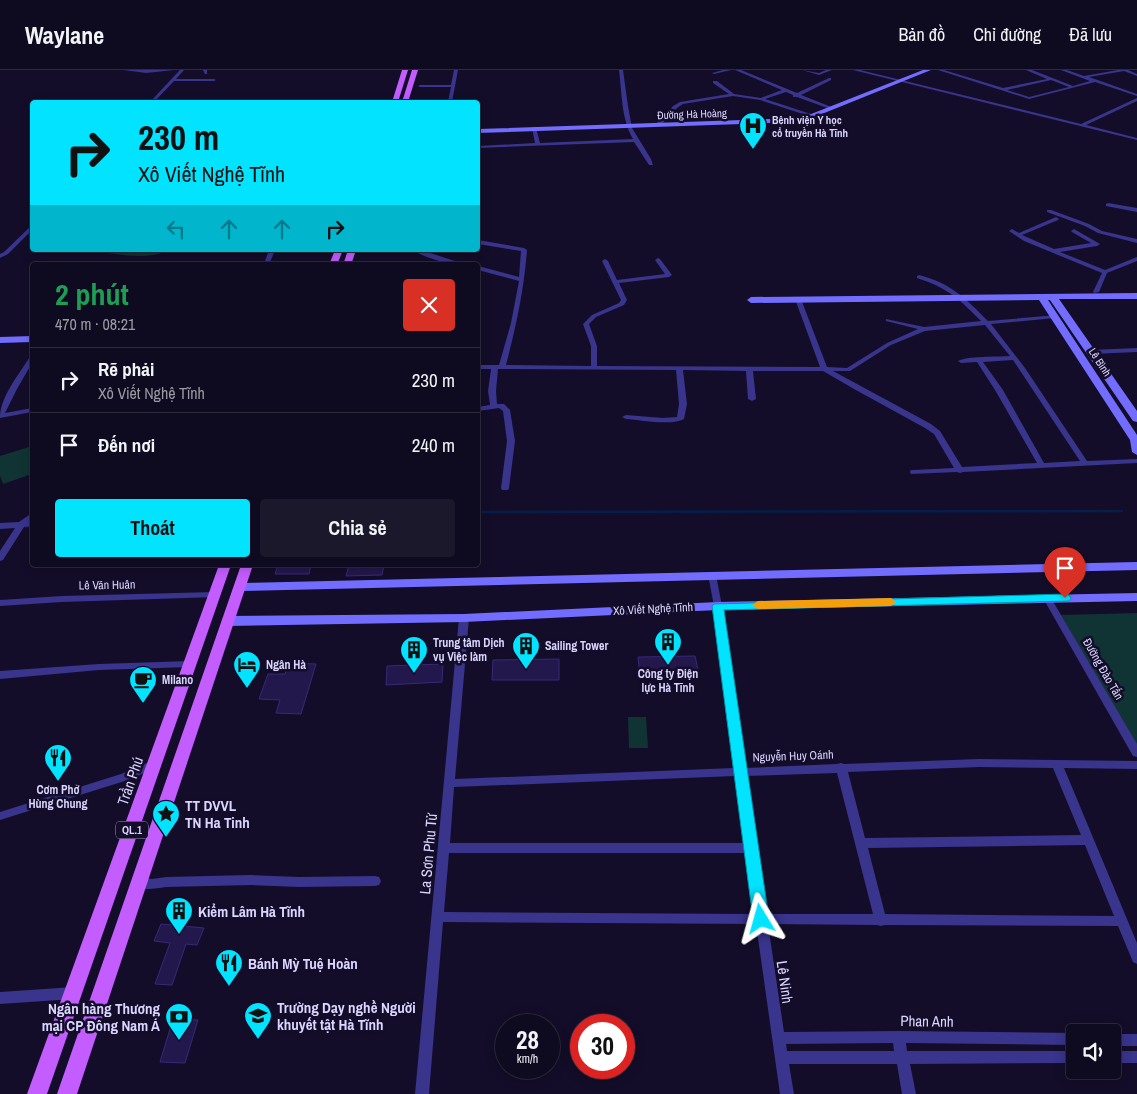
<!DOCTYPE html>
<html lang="vi">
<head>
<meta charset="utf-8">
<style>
	body { margin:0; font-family:"Archivo Narrow",sans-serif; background:#1c182c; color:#f1f3f6; height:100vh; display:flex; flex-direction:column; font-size:19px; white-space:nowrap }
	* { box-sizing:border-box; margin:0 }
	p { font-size:16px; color:#9b9aa4 }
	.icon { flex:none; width:28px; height:28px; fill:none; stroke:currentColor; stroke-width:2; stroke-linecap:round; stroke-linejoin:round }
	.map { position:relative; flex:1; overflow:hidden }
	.drawer { position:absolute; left:30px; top:192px; width:450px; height:305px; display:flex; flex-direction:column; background:#0e0a1f; border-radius:5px; box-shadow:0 2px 12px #0003,0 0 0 1px #2e2b3d }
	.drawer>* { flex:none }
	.banner { position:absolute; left:30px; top:30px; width:450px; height:152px; border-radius:5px; box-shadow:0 2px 12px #0003,0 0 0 1px #2e2b3d; background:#02e3ff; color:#111; overflow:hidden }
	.tools { position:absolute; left:1066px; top:954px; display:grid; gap:10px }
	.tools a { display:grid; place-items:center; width:55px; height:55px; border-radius:5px; background:#0e0a1f; box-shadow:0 2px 12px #0003,0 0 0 1px #2e2b3d; font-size:25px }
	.speed { position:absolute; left:495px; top:944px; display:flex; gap:10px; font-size:25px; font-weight:700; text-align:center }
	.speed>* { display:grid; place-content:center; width:65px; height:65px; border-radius:50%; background:#0e0a1f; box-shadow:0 2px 12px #0003,0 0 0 1px #2e2b3d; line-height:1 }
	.speed small { font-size:12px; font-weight:400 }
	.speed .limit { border:8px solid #d22; background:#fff; color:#111 }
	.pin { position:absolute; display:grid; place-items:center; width:42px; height:42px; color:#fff; margin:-51px -21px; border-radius:50% 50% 50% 0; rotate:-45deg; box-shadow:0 0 5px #0007 }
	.pin .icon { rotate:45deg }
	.me { position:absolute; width:55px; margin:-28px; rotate:352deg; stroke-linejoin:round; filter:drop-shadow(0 0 4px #0008) }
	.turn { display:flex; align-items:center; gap:18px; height:105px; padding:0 25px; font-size:22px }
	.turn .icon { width:65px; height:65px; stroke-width:2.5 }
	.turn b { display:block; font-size:35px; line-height:42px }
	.lanes { display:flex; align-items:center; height:48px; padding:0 25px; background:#0003; justify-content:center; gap:25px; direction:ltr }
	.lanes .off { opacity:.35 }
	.round { display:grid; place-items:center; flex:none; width:52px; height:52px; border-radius:5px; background:#1c182c }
	.headline { display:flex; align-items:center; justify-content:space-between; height:85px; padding:0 25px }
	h1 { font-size:30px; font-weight:700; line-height:38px; color:#1e9e55 }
	.action { display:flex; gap:10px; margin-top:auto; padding:10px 25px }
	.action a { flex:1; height:58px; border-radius:5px; background:#02e3ff; color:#111; font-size:20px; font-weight:700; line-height:58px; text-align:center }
	.action a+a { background:#1c182c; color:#f1f3f6 }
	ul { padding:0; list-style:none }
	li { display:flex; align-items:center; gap:15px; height:65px; padding:0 25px; border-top:1px solid #2e2b3d }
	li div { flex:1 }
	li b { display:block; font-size:19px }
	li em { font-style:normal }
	header { display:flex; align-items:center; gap:30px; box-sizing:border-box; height:70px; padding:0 25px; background:#0e0a1f; border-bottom:1px solid #2e2b3d }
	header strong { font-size:24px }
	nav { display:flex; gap:28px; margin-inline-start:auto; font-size:18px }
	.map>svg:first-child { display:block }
	.green { fill:#103433 }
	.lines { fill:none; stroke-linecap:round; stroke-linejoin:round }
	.stream { stroke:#051e4a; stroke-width:2.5 }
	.building { fill:#23184c; stroke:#39287a }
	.street { fill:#39348c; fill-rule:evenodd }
	.secondary { fill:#726dff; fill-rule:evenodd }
	.primary { fill:#c45dff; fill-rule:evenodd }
	.route { fill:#02e3ff; stroke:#0194a6 }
	.slow { fill:#f59e0b }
	.labels { text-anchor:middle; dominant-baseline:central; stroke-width:5; stroke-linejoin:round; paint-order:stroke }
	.far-street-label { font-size:11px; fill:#dbd6ff; stroke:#130d29 }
	.far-poi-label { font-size:11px; font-weight:bold; fill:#dbd6ff; stroke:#130d29; text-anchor:start }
	.shield { fill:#130d29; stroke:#9f9abf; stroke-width:1 }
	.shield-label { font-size:11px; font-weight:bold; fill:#dbd6ff }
	.street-label { font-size:12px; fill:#dbd6ff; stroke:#130d29 }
	.poi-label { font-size:12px; font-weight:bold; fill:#dbd6ff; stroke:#130d29; text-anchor:start }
	.near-street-label { font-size:15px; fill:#dbd6ff; stroke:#130d29 }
	.near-poi-label { font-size:15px; font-weight:bold; fill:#dbd6ff; stroke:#130d29; text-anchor:start }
</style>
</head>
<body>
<header>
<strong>Waylane</strong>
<nav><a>Bản đồ</a><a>Chỉ đường</a><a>Đã lưu</a></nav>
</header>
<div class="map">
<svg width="1137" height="1024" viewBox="0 0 1137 1024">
	<rect width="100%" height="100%" fill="#130d29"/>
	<!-- green -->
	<g class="green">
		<path d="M 110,180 L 170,180 C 149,189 130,186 107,183 Z"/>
		<polygon points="32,376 32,404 3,414 0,406 0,386"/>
		<polygon points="1137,543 1137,676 1061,545"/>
		<polygon points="628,647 646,647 648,678 629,678"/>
	</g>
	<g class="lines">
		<!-- stream -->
		<g class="stream">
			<polyline points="478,442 1122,441"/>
			<polyline points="26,457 32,456"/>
		</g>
	</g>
	<!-- building -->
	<g class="building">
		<polygon points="278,495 311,495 309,504 275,504"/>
		<polygon points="349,495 384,495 382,505 346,506"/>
		<polygon points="695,586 699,604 640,606 638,587"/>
		<polygon points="559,589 559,610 492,610 493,590"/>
		<polygon points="289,593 316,594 301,644 276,643 280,630 259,629 268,604 285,604"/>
		<polygon points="443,594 442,612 386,615 387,596"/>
		<polygon points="161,854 204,858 197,875 186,874 172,915 155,914 170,873 154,871"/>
		<polygon points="173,949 198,950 185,993 160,992"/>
	</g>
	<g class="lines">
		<!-- street -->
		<g class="street">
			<polygon points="124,0 174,0 146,3"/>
			<polygon points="180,0 184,0 176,9 214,9 216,10 214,11 174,11 154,32 150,32"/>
			<polygon points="203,0 207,0 207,4 205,4"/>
			<polygon points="454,0 458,0 452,32 448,32 451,17 420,17 418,16 420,15 451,15"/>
			<path d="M 619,0 L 623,0 L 628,36 L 632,58 L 651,89 L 653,95 L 649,95 L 634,72 L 478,78 L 478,76 L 535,73 L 532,58 L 534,57 L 536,58 L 540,73 L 633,69 C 621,48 622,23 619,0 Z"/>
			<polygon points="723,0 731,0 714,4 712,3"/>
			<polygon points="735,0 741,0 797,23 829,8 831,8 831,10 801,25 834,38 830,39 797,27 793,27 793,25 786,22 765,29 814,45 814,46 812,47 760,30 733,26 683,34 677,38 660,56 656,56 656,54 673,36 680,32 729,24 713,13 713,11 717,11 734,24 761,28 782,20"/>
			<polygon points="802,0 819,3 826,0 832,0 819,5"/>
			<polygon points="853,0 860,0 1081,54 1137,28 1137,31 1086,55 1137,68 1137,70"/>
			<path d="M 938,0 L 944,0 L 1003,18 L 1047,9 L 1026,0 L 1032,0 L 1073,16 L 1090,11 L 1061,0 L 1067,0 L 1084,6 L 1118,0 L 1128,0 L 1137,4 L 1137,6 L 1124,1 L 1089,7 L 1137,24 L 1137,26 L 1095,12 L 1029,29 ZM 1051,10 L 1069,17 L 1029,27 L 1007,20 Z"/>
			<polygon points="1108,133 1137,138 1137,142 1106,136 1106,134"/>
			<polygon points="1047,140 1051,140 1089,154 1102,161 1137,169 1137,173 1098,163 1085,156 1047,142"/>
			<polygon points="1056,147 1059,149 1058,150 1022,165 1054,179 1091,173 1072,162 1071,161 1074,159 1100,174 1097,176 1060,182 1105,200 1137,187 1137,191 1107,203 1099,222 1094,223 1093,222 1102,203 1024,171 1009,161 1012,159 1019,163"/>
			<polygon points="32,155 32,160 8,184 0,188 0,184 4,182"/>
			<path d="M 478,170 L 524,178 L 527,180 C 524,220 516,257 506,295 L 591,296 L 591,276 L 583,254 L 592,245 L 619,233 L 621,230 L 602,191 L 605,189 L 608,191 L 617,210 L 665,204 L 655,190 L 658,188 L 660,189 L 672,205 L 669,207 L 619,213 L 627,230 L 624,235 L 596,247 L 589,254 L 597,276 L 597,296 L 820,297 L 795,229 L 798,227 L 801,229 L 827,297 L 847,298 L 887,273 L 918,259 L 886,251 L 886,249 L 924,257 L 981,251 C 959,229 948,218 917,208 L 917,206 L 919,205 C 952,214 964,227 988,251 L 1057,245 L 1057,247 L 1055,248 L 991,254 L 1025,298 L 1087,391 L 1137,389 L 1137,393 L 963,402 L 960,403 L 957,402 L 911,404 L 910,402 L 911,400 L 914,400 L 954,398 L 934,364 L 925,358 L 854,319 L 823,301 L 753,301 L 756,329 L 752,331 L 748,329 L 746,301 L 683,300 L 687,334 L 684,349 C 672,356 640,350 626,349 L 622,347 L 626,345 L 663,348 L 677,347 L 679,334 L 676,300 L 498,299 L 496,321 L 497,334 L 504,334 L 510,340 L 515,371 L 509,418 L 508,420 L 502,420 L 501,418 L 507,371 L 503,341 L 499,338 L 478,341 L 478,337 L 490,335 L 488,321 L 491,299 L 478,299 L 478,295 L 499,295 L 511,253 L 519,211 L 478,200 L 478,196 L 519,207 L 521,181 L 478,174 ZM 985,255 L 1010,286 C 997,287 966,286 958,291 L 961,293 L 977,292 L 995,320 L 1037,393 L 962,397 L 940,361 L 931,354 L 833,301 L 850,301 L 891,275 L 925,261 ZM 1013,290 L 1080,391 L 1044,393 L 1003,320 L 983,292 Z"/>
			<polygon points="269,180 275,180 269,195 103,194 106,192 265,191"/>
			<path d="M 413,180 L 421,180 L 467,195 C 452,195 426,189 413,180 Z"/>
			<polygon points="1137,278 1137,282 1091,284 1088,282 1091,280"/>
			<path d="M 32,286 L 32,293 L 17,319 L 5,343 L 32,338 L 32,342 L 0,348 C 0,327 18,306 29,288 Z"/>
			<polygon points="29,445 32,445 31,451 32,452 32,456 24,457 3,490 0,491 0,481 15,458 0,459 0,453 19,452"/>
			<path d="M 712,502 L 716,505 L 722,536 L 744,698 L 837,694 L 841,693 L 844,694 L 979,689 L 1137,691 L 1137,699 L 1064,698 L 1137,873 L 1137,894 L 1133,892 L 1118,856 L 885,855 L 881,856 L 877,855 L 768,854 L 784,962 L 898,961 L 1075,963 L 1075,975 L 906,973 L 907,981 L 1075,981 L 1075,993 L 910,994 L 916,1024 L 902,1024 L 897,994 L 789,994 L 794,1024 L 780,1024 L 756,854 L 443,852 L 429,1024 L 415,1024 L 459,548 L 464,545 L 469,548 L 455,709 L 734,698 L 714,536 L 708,505 ZM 979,697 L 1053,698 L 1081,765 L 865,768 L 848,702 ZM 837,703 L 873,844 L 766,844 L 745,706 ZM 735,706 L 744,773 L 450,773 L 454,717 ZM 1085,775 L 1114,846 L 885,844 L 868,778 ZM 449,783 L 746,783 L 754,844 L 444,842 ZM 893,973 L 894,981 L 787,981 L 786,974 Z"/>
			<polygon points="214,522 217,523 218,525 217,527 62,532 0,536 0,530 62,526"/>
			<polygon points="1047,525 1051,528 1137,674 1137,687 1133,686 1043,528"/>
			<polygon points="190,591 193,592 195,594 193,596 190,597 99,600 0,609 0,601 99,594"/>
			<polygon points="154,690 158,691 159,694 158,697 128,710 0,750 0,742 121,704"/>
			<path d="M 251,805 L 299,807 L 375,806 L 379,807 L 381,811 L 379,815 L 375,816 L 299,817 L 251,815 L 166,817 C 155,819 144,820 133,817 L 131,813 L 133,809 L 137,808 L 152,809 L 166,807 Z"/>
			<polygon points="74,917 78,919 80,923 78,927 74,929 0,934 0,922"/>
			<rect x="1112" y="964" width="25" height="12"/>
			<rect x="1112" y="981" width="25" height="12"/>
		</g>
		<!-- secondary -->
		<g class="secondary">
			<polygon points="923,0 931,0 802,52 478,63 478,59 801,48"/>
			<polygon points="1137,223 1137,229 1059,229 1137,341 1137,352 1133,351 1050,230 1048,230 1137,365 1137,385 1132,382 1130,370 1039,230 751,233 747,230 751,227"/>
			<polygon points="32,266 32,272 0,273 0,267"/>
			<polygon points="1137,492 1137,500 240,521 234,517 240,513"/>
			<polygon points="1137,523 1137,531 718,540 464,552 228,556 223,554 222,551 223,548 228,546 464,544 718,532"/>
		</g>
		<!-- primary -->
		<g class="primary">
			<polygon points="402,0 408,0 398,32 392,32"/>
			<polygon points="412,0 418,0 408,32 402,32"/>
			<polygon points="335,180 343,180 337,195 329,195"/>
			<polygon points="348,180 356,180 351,195 343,195"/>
			<polygon points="219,495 231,495 47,1024 27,1024"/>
			<polygon points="241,495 253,495 77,1024 57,1024"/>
		</g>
	</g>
	<!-- route -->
	<polygon class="route" points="1065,524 1069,525 1071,528 1069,531 724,540 769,849 766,854 761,856 755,854 753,849 712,536 714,534"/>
	<!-- slow -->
	<polygon class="slow" points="891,528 896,532 891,536 758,539 752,535 758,531"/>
	<!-- icons -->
	<defs>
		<symbol id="hospital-pin" viewBox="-11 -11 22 30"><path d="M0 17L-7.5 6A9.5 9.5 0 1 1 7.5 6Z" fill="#02e3ff" stroke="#130d29"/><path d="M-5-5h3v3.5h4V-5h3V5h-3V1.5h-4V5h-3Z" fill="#111"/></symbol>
		<symbol id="building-pin" viewBox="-11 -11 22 30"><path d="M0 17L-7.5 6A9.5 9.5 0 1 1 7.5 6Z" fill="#02e3ff" stroke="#130d29"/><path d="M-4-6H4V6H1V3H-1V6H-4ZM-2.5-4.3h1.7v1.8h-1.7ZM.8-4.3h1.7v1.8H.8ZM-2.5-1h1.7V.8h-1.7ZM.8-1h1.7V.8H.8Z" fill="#111"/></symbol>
		<symbol id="hotel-pin" viewBox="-11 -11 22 30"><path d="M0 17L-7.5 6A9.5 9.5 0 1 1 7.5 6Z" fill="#02e3ff" stroke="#130d29"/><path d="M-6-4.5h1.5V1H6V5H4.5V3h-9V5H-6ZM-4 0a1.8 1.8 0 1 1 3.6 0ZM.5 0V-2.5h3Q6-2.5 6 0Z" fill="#111"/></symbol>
		<symbol id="cafe-pin" viewBox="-11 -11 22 30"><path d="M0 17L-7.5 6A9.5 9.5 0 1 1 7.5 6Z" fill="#02e3ff" stroke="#130d29"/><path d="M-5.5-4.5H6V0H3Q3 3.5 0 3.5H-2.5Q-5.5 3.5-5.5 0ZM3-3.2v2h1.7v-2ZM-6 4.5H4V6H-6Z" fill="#111"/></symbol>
		<symbol id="restaurant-pin" viewBox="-11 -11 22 30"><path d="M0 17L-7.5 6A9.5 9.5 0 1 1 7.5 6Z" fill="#02e3ff" stroke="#130d29"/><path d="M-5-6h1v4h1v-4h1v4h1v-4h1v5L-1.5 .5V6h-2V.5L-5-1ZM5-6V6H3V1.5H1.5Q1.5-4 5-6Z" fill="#111"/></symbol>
		<symbol id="sight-pin" viewBox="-11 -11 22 30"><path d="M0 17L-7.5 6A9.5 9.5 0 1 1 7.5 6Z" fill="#02e3ff" stroke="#130d29"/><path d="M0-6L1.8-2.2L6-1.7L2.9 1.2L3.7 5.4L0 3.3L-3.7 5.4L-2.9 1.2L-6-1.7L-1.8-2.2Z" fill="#111"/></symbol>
		<symbol id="school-pin" viewBox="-11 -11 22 30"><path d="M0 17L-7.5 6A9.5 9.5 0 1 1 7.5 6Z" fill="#02e3ff" stroke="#130d29"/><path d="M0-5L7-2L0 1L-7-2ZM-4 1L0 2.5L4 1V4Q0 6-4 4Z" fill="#111"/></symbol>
		<symbol id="bank-pin" viewBox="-11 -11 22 30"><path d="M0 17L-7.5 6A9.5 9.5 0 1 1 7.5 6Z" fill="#02e3ff" stroke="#130d29"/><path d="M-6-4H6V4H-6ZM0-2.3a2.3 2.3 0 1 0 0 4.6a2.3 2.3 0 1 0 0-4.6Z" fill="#111"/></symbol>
	</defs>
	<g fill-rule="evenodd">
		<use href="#hospital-pin" x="737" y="40" width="32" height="43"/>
		<use href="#building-pin" x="652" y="556" width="32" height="43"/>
		<use href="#building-pin" x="510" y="560" width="32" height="43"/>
		<use href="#building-pin" x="398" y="564" width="32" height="43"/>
		<use href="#hotel-pin" x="231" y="579" width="32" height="43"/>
		<use href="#cafe-pin" x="127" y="594" width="32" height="43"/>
		<use href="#restaurant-pin" x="42" y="672" width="32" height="43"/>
		<use href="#sight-pin" x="150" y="728" width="32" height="43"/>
		<use href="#building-pin" x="163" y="825" width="32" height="43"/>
		<use href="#restaurant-pin" x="213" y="877" width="32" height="43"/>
		<use href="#school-pin" x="242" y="930" width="32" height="43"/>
		<use href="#bank-pin" x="163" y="931" width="32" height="43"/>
	</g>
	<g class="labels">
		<!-- far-street labels -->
		<g class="far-street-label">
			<text transform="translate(692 44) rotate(-2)">Đường Hà Hoàng</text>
			<text transform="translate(1100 292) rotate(57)">Lê Bình</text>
		</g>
		<!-- far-poi labels -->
		<g class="far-poi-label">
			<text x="772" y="50">Bệnh viện Y học<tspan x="772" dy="13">cổ truyền Hà Tĩnh</tspan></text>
		</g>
		<!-- shield labels -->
		<rect class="shield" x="116" y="751.5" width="32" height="17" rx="4"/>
		<g class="shield-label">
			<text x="132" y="760">QL.1</text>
		</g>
		<!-- street labels -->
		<g class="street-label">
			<text transform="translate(107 515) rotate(-1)">Lê Văn Huân</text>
			<text transform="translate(653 539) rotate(-3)">Xô Viết Nghệ Tĩnh</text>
			<text transform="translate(1103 599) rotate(60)">Đường Đào Tấn</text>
			<text transform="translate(793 686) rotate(-2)">Nguyễn Huy Oánh</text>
		</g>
		<!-- poi labels -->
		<g class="poi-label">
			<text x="433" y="573">Trung tâm Dịch<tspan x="433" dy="14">vụ Việc làm</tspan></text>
			<text x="545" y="576">Sailing Tower</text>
			<text x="266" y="595">Ngân Hà</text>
			<text x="668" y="604" text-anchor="middle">Công ty Điện<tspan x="668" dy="14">lực Hà Tĩnh</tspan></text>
			<text x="162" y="610">Milano</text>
			<text x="58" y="720" text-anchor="middle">Cơm Phở<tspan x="58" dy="14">Hùng Chung</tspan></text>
		</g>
		<!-- near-street labels -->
		<g class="near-street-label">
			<text transform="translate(130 711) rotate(-71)">Trần Phú</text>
			<text transform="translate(428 784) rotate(-85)">La Sơn Phu Tử</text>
			<text transform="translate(785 912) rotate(82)">Lê Ninh</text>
			<text transform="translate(927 951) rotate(1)">Phan Anh</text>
		</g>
		<!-- near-poi labels -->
		<g class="near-poi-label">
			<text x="185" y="735">TT DVVL<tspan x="185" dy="17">TN Ha Tinh</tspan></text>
			<text x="198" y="841">Kiểm Lâm Hà Tĩnh</text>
			<text x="248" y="893">Bánh Mỳ Tuệ Hoàn</text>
			<text x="277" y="937">Trường Dạy nghề Người<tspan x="277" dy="17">khuyết tật Hà Tĩnh</tspan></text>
			<text x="160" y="938" text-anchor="end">Ngân hàng Thương<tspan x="160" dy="17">mại CP Đông Nam Á</tspan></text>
		</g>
	</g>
</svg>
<div class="tools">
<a><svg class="icon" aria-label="sound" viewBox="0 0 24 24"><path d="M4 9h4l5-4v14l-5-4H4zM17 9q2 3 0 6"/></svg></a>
</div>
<div class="speed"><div>28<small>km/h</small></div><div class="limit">30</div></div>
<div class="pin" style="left:1065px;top:528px;background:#d93025"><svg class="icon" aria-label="arrive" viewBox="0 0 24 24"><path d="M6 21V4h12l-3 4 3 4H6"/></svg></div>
<svg class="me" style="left:761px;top:849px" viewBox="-20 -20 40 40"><path d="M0-17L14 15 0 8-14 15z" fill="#02e3ff" stroke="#fff" stroke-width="4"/></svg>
<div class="banner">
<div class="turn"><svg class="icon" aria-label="right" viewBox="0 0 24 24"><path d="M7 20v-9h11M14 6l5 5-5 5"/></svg><div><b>230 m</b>Xô Viết Nghệ Tĩnh</div></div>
<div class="lanes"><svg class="icon off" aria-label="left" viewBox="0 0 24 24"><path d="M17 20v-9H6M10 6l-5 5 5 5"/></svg><svg class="icon off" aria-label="ahead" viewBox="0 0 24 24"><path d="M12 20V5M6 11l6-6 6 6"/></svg><svg class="icon off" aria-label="ahead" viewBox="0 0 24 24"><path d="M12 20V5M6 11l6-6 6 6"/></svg><svg class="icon" aria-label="right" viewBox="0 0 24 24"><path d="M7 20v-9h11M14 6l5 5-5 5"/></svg></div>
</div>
<section class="drawer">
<div class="headline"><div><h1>2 phút</h1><p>470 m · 08:21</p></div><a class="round" style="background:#d93025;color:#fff"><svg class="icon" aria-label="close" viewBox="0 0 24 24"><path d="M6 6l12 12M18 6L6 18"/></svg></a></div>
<ul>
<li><svg class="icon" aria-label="right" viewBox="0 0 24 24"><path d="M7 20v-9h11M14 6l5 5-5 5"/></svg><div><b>Rẽ phải</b><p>Xô Viết Nghệ Tĩnh</p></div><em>230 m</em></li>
<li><svg class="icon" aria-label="arrive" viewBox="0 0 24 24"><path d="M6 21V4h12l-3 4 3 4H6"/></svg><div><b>Đến nơi</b></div><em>240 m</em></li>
</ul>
<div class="action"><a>Thoát</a><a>Chia sẻ</a></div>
</section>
</div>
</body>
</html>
